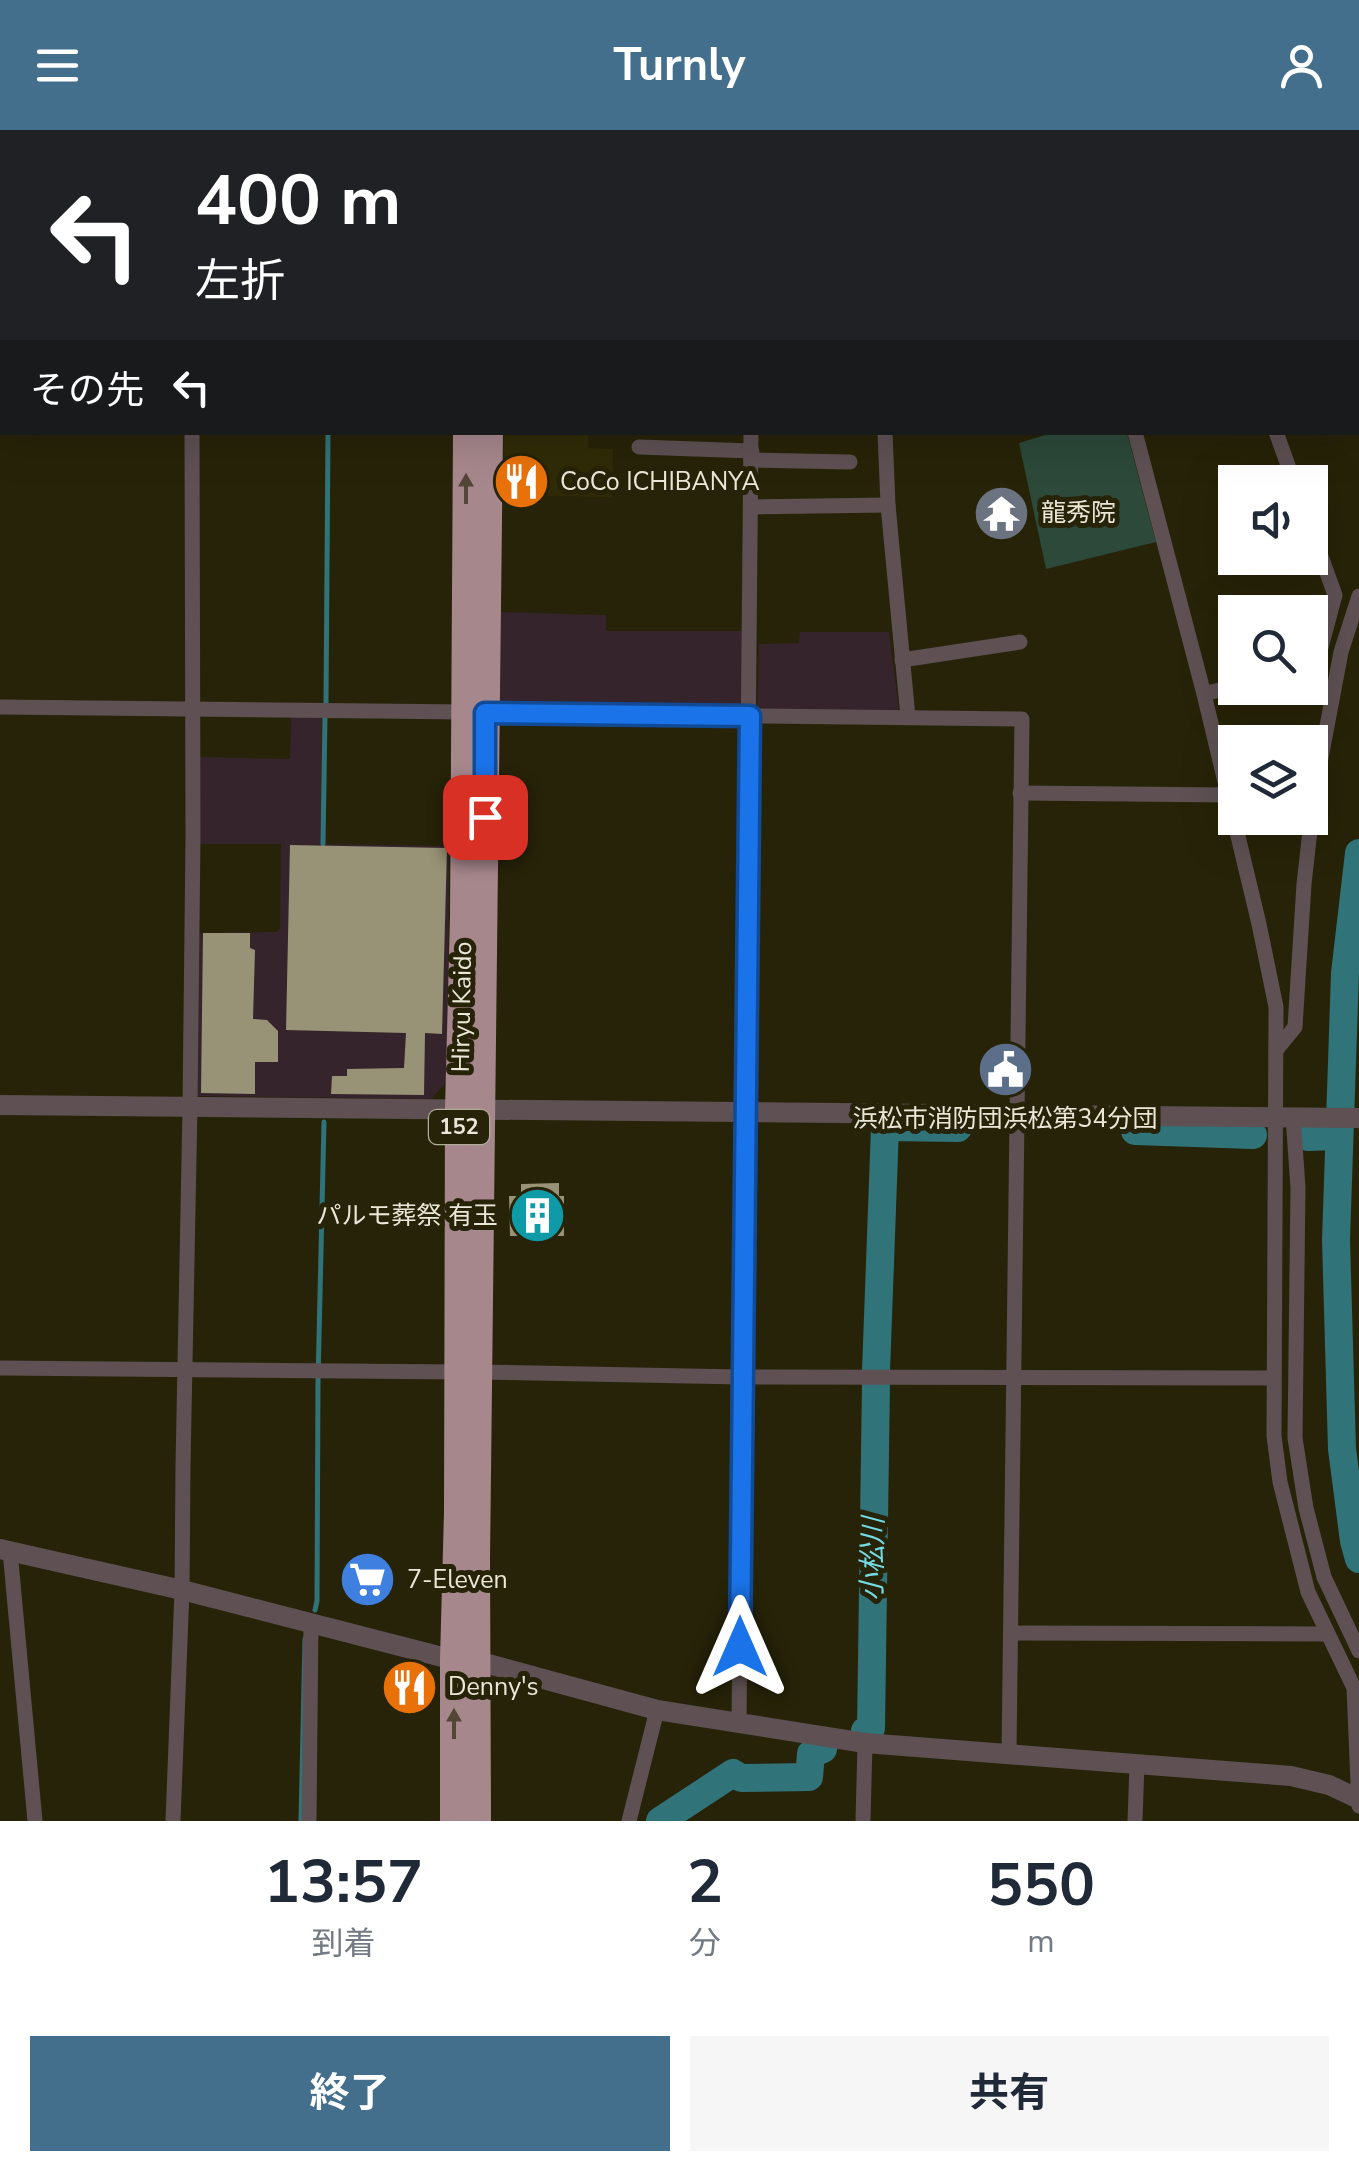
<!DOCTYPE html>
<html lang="ja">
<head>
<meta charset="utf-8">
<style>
	body { margin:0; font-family:"Nunito Sans","Noto Sans JP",sans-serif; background:#f6f6f7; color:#1f2937; height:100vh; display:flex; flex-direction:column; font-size:38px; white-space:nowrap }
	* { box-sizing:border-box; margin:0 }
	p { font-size:32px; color:#747a83 }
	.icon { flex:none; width:55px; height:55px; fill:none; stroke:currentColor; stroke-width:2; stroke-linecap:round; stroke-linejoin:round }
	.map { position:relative; height:1691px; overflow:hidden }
	.details { display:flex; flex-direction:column; background:#fff; flex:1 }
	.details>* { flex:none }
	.banner { position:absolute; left:0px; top:0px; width:1360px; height:305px; box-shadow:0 10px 40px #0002; background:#202124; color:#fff; overflow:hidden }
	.fabs { position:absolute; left:1218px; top:335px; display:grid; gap:20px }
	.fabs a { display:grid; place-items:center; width:110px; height:110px; border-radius:0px; background:#fff; box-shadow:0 10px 40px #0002; font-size:50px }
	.pin { position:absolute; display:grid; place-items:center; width:85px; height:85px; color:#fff; margin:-42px; border-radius:20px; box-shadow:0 5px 15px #0006 }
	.me { position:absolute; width:110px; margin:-55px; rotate:0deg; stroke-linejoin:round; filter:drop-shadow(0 0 8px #0008) }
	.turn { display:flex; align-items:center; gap:35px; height:210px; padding:0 30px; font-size:45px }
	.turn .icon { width:130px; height:130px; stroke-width:2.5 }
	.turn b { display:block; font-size:70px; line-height:85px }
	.then { display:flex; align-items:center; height:95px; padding:0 30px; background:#0003; gap:20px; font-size:38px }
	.eta { display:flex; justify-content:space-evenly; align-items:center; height:170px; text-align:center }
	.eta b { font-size:60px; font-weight:700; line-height:70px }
	.action { display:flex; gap:20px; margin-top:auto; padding:20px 30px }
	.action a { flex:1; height:115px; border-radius:0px; background:#436e8c; color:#fff; font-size:40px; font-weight:700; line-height:115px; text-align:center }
	.action a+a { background:#f6f6f7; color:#1f2937 }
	header { display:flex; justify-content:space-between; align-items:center; height:130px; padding:0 30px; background:#436e8c; color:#fff; font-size:45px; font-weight:700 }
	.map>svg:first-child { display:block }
	.built { fill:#302b07 }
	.industrial { fill:#35242b }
	.green { fill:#2c4939 }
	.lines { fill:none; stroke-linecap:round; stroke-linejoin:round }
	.stream { stroke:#307379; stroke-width:5 }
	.river { stroke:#307379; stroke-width:28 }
	.building { fill:#989376 }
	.minor { stroke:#5e5053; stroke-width:15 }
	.tertiary { stroke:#5e5053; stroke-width:20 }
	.trunk { stroke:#a6878c; stroke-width:28 }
	.oneway { fill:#534636 }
	.route-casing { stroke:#114b97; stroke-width:25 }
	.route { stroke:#1a73e8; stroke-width:18 }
	.labels { text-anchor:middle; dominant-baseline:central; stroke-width:10; stroke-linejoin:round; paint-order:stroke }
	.shield { fill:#272308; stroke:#b0ac9a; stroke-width:2.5 }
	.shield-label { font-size:22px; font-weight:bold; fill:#eae7d8 }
	.poi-label { font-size:25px; fill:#eae7d8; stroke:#272308; text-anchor:start }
	.street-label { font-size:25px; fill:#eae7d8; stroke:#272308 }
	.water-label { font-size:28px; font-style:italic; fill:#74dbe5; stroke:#272308 }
</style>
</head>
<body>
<header><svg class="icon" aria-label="menu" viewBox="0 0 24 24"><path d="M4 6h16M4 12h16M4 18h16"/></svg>Turnly<svg class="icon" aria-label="person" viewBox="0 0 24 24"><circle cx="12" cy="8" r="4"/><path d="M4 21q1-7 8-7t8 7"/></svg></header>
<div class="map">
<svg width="1359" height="1691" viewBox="0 0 1359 1691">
	<rect width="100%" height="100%" fill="#272308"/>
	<!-- built -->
	<g class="built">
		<polygon points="0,0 203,0 203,2 2,2 2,117 0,117"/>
		<polygon points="504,303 588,303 588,318 613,319 612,367 503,365"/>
	</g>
	<!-- industrial -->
	<g class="industrial">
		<polygon points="498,482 606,485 606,501 745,501 744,580 496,577"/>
		<polygon points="800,502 889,502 899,580 757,581 759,514 799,513"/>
		<polygon points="291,586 322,586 321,714 449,716 448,950 431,969 196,966 195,803 277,802 280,799 281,714 200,714 200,627 290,629"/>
	</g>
	<!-- green -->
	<polygon class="green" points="1052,303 1127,303 1156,412 1046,439 1019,313"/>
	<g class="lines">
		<!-- stream -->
		<g class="stream">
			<polyline points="331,2 331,0"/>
			<polyline points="326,575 328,302"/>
			<polyline points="323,714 325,587"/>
			<polyline points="315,1480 317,1471 318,1251 324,992"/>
			<polyline points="301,1691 305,1509"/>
		</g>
		<!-- river -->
		<g class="river">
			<polyline points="1359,723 1345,843 1336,1110 1342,1319 1354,1411 1359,1429"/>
			<polyline points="1135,1001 1253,1005"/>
			<polyline points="1308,1007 1338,1006"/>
			<polyline points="876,1241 885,997 958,998"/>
			<polyline points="865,1601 871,1598 876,1253"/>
			<polyline points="660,1691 733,1643 741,1648 809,1647 811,1624 823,1619"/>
		</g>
	</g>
	<!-- building -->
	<g class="building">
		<polygon points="506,339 537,339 537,365 506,364"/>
		<polygon points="290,715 447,718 442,904 425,903 424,965 331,964 332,946 347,946 347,939 404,938 406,903 286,900"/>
		<polygon points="203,803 250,803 250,818 255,820 253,889 267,890 278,901 278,932 255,932 255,964 201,963"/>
		<polygon points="559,1053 559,1066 564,1066 564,1106 510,1106 509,1066 521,1066 521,1054"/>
	</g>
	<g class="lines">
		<!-- minor -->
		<g class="minor">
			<polyline points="213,0 214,2"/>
			<polyline points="1036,0 1037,2"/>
			<polyline points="754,2 754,0"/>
			<polyline points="931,2 931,0"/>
			<polyline points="1149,2 1153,0"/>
			<polyline points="1358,83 1359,82"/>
			<polyline points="1358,160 1359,160"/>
			<polyline points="885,302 888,375 908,587"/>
			<polyline points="1135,302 1204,564 1259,794 1276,877 1274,1306 1280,1352 1308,1462 1354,1558 1359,1676"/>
			<polyline points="1276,302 1294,352"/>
			<polyline points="639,317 752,321"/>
			<polyline points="751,330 850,332"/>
			<polyline points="751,377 888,375"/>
			<polyline points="1310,396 1335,465 1316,536 1310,537"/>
			<polyline points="902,530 1020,512"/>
			<polyline points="1204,564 1235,556"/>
			<polyline points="0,577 466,582"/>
			<polyline points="485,583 1022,589 1009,1623"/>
			<polyline points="1020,663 1229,665"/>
			<polyline points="1277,919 1295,897 1304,754 1314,665 1341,522 1359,466"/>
			<polyline points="1293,987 1298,1057 1295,1308 1306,1378 1324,1447 1359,1521"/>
			<polyline points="0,1238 460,1242"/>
			<polyline points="480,1242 741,1247 1273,1248"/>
			<polyline points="10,1421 35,1691"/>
			<polyline points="1011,1503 1326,1504"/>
			<polyline points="739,1594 751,302"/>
			<polyline points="173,1691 182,1460 183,1336 190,977 193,706 192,302"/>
			<polyline points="309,1691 311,1493"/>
			<polyline points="629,1691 657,1580"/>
			<polyline points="863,1691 865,1613"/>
			<polyline points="1135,1691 1137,1634"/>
		</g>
		<!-- tertiary -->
		<g class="tertiary">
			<polyline points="0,139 2,139"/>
			<polyline points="1358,281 1359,282"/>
			<polyline points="0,975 1359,988"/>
			<polyline points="0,1419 182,1460 454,1530 477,1531 657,1580 865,1613 1291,1646 1329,1655 1359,1669"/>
		</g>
		<!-- trunk -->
		<g class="trunk">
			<polyline points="468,2 468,0"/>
			<polyline points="491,2 492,0"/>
			<polyline points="454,1691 454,1530 458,1382 459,979 464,787 467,302"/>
			<polyline points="477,1691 476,1429 489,302"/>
		</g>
	</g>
	<!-- one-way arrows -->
	<defs><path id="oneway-solid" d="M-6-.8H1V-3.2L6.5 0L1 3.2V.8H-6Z" transform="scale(2.5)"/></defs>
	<g class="oneway">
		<use href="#oneway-solid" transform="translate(466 359) rotate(-90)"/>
		<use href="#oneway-solid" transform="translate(454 1594) rotate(-90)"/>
	</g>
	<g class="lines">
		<defs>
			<polyline id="route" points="485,687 485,583 750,586 740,1517"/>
		</defs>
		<!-- route casing -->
		<use href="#route" class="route-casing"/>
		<!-- route -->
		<use href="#route" class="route"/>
	</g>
	<!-- icons -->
	<defs>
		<symbol id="restaurant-disc" viewBox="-11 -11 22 22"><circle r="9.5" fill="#e8710a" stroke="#272308"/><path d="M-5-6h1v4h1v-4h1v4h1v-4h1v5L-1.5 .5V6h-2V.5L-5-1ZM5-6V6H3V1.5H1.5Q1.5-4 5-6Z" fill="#fff"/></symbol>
		<symbol id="temple-disc" viewBox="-11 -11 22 22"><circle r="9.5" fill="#6b7280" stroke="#272308"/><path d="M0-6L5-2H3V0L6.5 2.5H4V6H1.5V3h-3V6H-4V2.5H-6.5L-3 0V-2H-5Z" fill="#fff"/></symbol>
		<symbol id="civic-disc" viewBox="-11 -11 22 22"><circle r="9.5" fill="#5c6f8a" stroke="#272308"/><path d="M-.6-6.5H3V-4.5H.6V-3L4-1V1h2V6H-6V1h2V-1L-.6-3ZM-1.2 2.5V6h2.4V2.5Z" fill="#fff"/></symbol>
		<symbol id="building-disc" viewBox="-11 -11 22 22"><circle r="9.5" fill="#0f9aa8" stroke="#272308"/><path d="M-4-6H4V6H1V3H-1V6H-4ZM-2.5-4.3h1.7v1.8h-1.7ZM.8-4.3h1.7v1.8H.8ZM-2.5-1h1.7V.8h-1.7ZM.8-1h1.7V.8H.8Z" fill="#fff"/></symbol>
		<symbol id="supermarket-disc" viewBox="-11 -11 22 22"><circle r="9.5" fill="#3f7fe0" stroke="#272308"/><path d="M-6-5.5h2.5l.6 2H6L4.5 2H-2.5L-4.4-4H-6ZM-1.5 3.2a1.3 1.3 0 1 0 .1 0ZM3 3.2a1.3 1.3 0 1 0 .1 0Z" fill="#fff"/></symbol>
	</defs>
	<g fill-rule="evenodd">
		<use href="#restaurant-disc" x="490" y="320" width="63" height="63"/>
		<use href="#temple-disc" x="970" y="352" width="63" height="63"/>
		<use href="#civic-disc" x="974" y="908" width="63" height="63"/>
		<use href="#building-disc" x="506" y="1054" width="63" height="63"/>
		<use href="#supermarket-disc" x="336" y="1418" width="63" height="63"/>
		<use href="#restaurant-disc" x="378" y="1526" width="63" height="63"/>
	</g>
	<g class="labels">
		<!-- shield labels -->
		<rect class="shield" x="429" y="980" width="60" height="34" rx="8"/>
		<g class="shield-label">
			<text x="459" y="997">152</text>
		</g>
		<!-- poi labels -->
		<g class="poi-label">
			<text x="560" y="352">CoCo ICHIBANYA</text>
			<text x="1041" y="383">龍秀院</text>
			<text x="1005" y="989" text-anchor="middle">浜松市消防団浜松第34分団</text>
			<text x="498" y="1086" text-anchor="end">パルモ葬祭 有玉</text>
			<text x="407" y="1450">7-Eleven</text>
			<text x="448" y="1557">Denny's</text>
		</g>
		<!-- street labels -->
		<g class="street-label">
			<text transform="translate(462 877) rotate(-89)">Hiryu Kaido</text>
		</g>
		<!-- water labels -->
		<g class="water-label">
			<text transform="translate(873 1429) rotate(-89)">小松川</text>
		</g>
	</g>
</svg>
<div class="fabs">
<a><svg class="icon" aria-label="sound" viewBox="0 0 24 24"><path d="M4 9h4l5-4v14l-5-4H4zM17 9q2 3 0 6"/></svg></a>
<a><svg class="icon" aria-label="search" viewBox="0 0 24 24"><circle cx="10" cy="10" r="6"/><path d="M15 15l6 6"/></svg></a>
<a><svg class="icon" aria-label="layers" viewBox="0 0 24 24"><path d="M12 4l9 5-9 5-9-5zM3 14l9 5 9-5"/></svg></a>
</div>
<div class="pin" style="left:485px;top:687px;background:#d93025"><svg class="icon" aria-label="arrive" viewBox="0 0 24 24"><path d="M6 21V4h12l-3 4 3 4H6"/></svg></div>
<svg class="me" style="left:740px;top:1517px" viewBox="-20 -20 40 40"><path d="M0-17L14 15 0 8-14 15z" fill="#1a73e8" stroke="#fff" stroke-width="4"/></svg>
<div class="banner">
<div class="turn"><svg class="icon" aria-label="left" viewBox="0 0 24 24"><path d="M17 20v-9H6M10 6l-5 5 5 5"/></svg><div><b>400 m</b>左折</div></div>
<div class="then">その先<svg class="icon" aria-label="left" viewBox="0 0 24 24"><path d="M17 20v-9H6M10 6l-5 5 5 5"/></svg></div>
</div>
</div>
<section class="details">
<div class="eta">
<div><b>13:57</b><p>到着</p></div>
<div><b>2</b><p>分</p></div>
<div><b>550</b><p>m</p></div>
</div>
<div class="action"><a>終了</a><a>共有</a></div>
</section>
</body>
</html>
